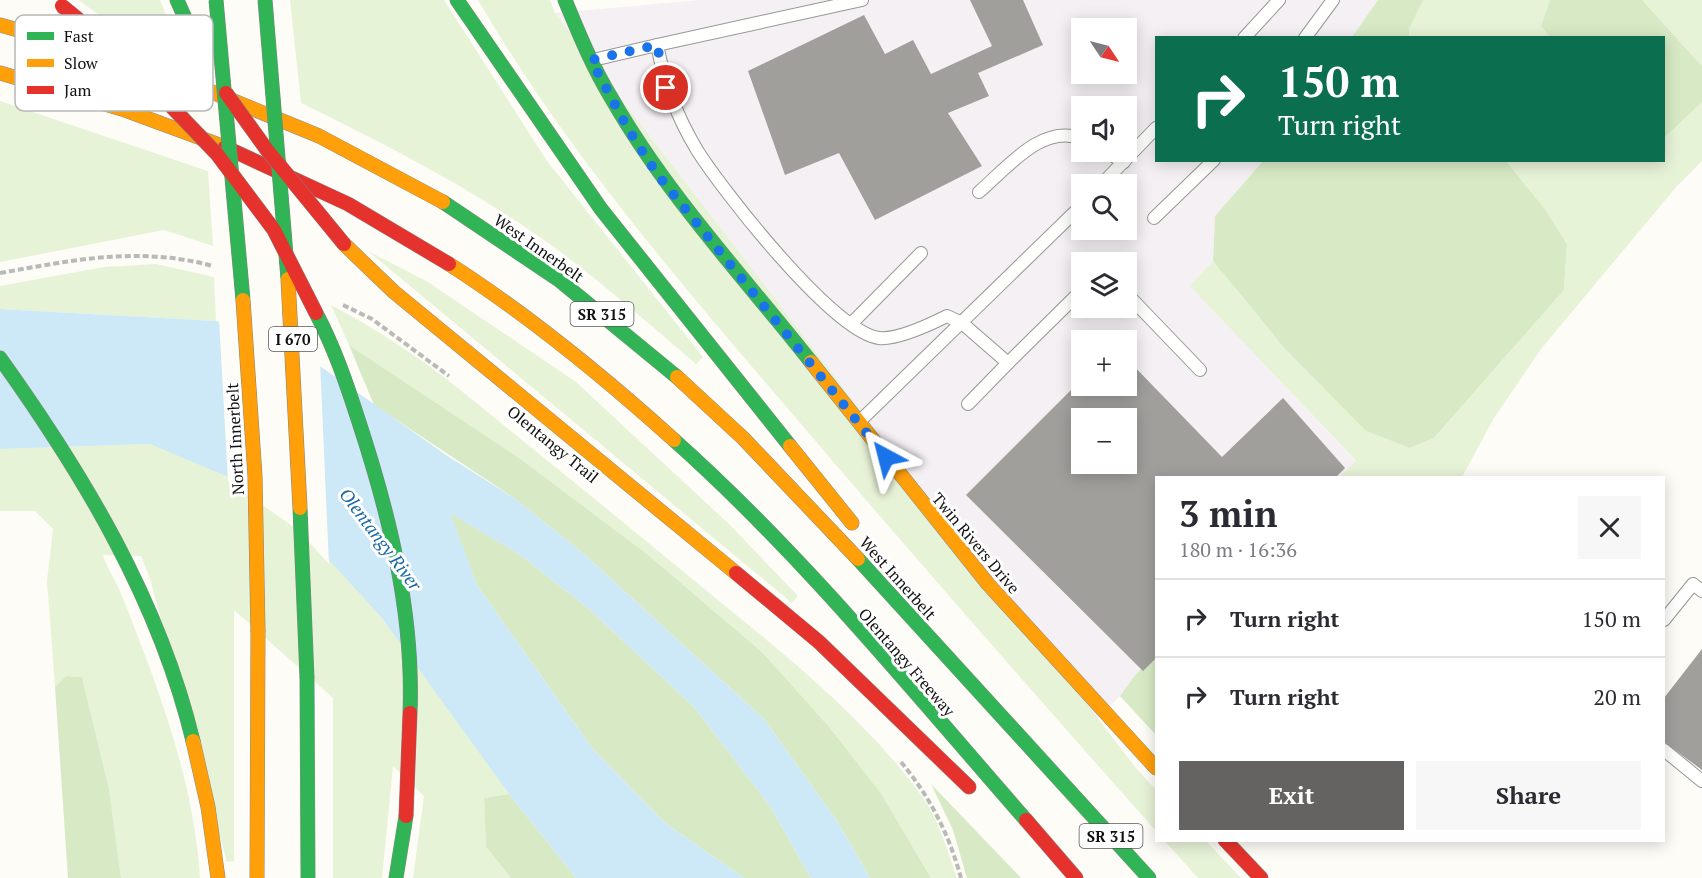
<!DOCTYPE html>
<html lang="en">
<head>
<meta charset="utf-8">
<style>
	body { margin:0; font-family:"PT Serif",serif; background:#f7f7f7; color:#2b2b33; height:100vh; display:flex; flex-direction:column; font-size:22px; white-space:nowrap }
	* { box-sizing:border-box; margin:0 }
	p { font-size:20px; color:#7c7c81 }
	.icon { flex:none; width:33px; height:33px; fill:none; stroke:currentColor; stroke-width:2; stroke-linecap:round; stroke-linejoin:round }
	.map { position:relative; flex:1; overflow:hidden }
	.drawer { position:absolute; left:1155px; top:476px; width:510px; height:366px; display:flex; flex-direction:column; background:#fff; border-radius:0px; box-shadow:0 3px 15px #0003 }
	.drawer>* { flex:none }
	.hud { position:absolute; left:1155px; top:36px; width:510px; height:126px; border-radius:0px; box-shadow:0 3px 15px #0003; background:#0b6e4f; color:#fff; overflow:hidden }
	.needle { width:39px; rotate:125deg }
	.fabs { position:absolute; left:1071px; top:18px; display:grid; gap:12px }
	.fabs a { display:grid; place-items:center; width:66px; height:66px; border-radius:0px; background:#fff; box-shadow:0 3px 15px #0003; font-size:30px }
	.pin { position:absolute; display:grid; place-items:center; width:51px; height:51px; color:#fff; margin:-26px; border:3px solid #fff; border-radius:50%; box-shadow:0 2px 6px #0007 }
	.me { position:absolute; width:66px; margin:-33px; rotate:322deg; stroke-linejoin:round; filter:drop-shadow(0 0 4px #0008) }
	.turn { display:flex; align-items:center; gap:21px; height:126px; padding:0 24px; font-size:27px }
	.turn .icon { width:78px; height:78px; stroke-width:2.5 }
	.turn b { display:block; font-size:42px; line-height:51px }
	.round { display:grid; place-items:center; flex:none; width:63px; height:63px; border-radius:0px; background:#f7f7f7 }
	.headline { display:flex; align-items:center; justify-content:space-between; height:102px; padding:0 24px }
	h1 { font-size:36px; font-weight:700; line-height:45px }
	.action { display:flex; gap:12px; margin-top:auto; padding:12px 24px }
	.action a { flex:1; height:69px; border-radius:0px; background:#646362; color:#fff; font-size:24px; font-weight:700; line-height:69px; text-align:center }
	.action a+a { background:#f7f7f7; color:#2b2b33 }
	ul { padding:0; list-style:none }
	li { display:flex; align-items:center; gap:18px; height:78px; padding:0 24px; border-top:2px solid #e1e1e2 }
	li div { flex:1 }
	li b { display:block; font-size:22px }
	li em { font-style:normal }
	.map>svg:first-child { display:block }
	.industrial { fill:#f5f0f3; fill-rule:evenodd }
	.green { fill:#e7f3d7 }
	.forest { fill:#d8eac5 }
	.water { fill:#cde8f7 }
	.pier { fill:#fdfcf7 }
	.building { fill:#a19f9c; fill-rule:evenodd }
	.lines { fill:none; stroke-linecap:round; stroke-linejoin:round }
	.lane-casing { stroke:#979795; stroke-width:14 }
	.fast-casing { stroke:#8e8d8b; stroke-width:15 }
	.slow-casing { stroke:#8e8d8b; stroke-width:15 }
	.jam-casing { stroke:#8e8d8b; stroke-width:15 }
	.path { stroke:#b9b9b8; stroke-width:4; stroke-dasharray:6 3; stroke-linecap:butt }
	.lane { stroke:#fffffe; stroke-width:12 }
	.fast { stroke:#30b455; stroke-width:14 }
	.slow { stroke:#ff9f0a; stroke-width:14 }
	.jam { stroke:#e5322d; stroke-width:14 }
	.fast-bridge-casing { stroke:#858482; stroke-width:15; stroke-linecap:butt }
	.slow-bridge-casing { stroke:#858482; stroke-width:15; stroke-linecap:butt }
	.jam-bridge-casing { stroke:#858482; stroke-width:15; stroke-linecap:butt }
	.fast-bridge { stroke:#30b455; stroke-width:14 }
	.slow-bridge { stroke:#ff9f0a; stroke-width:14 }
	.jam-bridge { stroke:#e5322d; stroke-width:14 }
	.route { stroke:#1a73e8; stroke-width:10; stroke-dasharray:0 18 }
	.labels { text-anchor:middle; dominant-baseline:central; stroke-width:6; stroke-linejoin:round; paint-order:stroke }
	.shield { fill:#fff; stroke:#585858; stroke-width:1.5 }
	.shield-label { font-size:15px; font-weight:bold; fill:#111 }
	.street-label { font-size:16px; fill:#111; stroke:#fff }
	.water-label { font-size:18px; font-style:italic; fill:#1768a6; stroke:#fff }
	.key { fill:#fff; stroke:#b8b8b8; stroke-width:1.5 }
	.key-label { font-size:16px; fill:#111 }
</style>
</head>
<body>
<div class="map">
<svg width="1702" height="878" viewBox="0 0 1702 878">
	<rect width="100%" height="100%" fill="#fdfcf7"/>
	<!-- industrial -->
	<path class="industrial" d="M 701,0 L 1378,0 L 1352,37 L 1156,38 L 1156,160 L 1263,161 L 1215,216 L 1213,261 L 1191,286 L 1356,462 L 1340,477 L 1156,477 L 1156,654 L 1136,674 L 1120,696 L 1093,722 L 555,13 ZM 1082,28 L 1126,28 L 1126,74 L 1082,74 ZM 1082,106 L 1126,106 L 1126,152 L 1082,152 ZM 1082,184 L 1126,184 L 1126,230 L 1082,230 ZM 1082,262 L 1126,262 L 1126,308 L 1082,308 ZM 1082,340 L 1126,340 L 1126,386 L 1082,386 ZM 1082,418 L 1126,418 L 1126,464 L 1082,464 Z"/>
	<!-- green -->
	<g class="green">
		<polygon points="79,0 160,0 182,53 120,31"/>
		<path d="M 290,0 L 444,0 L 547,161 L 703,357 L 696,364 C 652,326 608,288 562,253 C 481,193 391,147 301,103 Z"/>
		<path d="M 478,0 L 550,0 L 555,13 L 1136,768 L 1156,790 L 1156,831 C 1031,690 906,548 784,404 C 674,276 563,146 478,0 Z"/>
		<polygon points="1423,0 1550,0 1541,26 1550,37 1409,37 1409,29"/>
		<polygon points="1642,0 1702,0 1702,66"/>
		<polygon points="0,101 208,171 213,246 164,230 0,262"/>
		<polygon points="1702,102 1702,161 1677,186 1541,349 1494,418 1462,477 1340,477 1356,461 1190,286 1213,261 1285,349 1366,431 1411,448 1434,438 1564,290 1567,244 1545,209 1506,161 1664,160 1664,138"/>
		<polygon points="368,251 428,282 576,382 730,525 798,596 792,603"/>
		<polygon points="156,264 214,277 216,321 0,309 0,286 104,267"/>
		<path d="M 331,305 C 371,326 408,350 444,377 C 532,448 621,520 708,592 C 783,653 863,716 921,795 C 939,819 947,850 957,878 L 931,878 L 882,795 L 762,652 L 647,554 L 522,460 L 349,345 Z"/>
		<path d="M 150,444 C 175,454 202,463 226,476 C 345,542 431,685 509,794 L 484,798 L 486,847 L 511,878 L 413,878 L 424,796 L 393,766 L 382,878 L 333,878 L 333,698 L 234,610 L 234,861 L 227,862 L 150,579 L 141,556 L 103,555 C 107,569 117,582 122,596 C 158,687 194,780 200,878 L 121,878 L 109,789 L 82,677 L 66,676 L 55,687 L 47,581 L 53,529 L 35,511 L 0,511 L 0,449 Z"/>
		<polygon points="1164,840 1205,840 1241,878 1198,878"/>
	</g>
	<!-- forest -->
	<g class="forest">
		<polygon points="1378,0 1423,0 1409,29 1409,37 1352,37"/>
		<polygon points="1550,0 1642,0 1702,66 1702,102 1664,138 1664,38 1550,37 1541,26"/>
		<polygon points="1263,161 1506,161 1545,209 1567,244 1564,290 1434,438 1410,448 1366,431 1285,349 1213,261 1215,216"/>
		<polygon points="349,345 522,460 647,554 762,652 829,727 882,795 931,878 870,878 837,821 764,719 584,554 514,498 374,405"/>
		<polygon points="449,512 519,554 589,609 694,707 770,806 811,878 744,878 665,823 592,748 477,585"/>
		<polygon points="1156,654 1156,735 1120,696 1136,674"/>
		<polygon points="66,676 82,677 109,789 121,878 68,878 55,687"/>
		<polygon points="931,784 1021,878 967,878 953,830"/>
		<polygon points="509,794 576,878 511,878 486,847 484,798"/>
	</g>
	<!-- water -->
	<polygon class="water" points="0,309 216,321 293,347 446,455 514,498 584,554 764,719 837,821 870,878 811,878 770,806 694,707 589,609 519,554 450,513 477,585 592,748 665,823 744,878 576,878 509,794 382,618 300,528 226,476 150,444 0,449"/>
	<!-- pier -->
	<polygon class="pier" points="219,319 294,344 320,362 329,564 298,530 228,481"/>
	<!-- building -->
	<g class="building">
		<polygon points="970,0 1023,0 1043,45 978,73 989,96 948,113 982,166 875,220 839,153 785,175 748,71 864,15 885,54 913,40 931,74 992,46"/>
		<path d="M 1126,358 L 1222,457 L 1283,398 L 1345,468 L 1336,477 L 1156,477 L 1156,658 L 1143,671 L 966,495 L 1075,386 L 1126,386 ZM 1082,418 L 1126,418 L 1126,464 L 1082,464 Z"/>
		<polygon points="1702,649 1702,770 1664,742 1664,698"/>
	</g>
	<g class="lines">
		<defs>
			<g id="lane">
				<polyline points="1244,38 1279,0"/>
				<polyline points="1305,38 1333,0"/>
				<polyline points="657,45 862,0"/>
				<path d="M 593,60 L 657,45 C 665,84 676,115 697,150 C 722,190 834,333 879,338 C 898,340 931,324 947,316 L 962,323 L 1008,363 L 968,404"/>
				<polyline points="1106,152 1124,162"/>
				<polyline points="1102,184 1156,128"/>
				<path d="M 979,192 C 1006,169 1043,122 1082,139"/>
				<polyline points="1154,218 1214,160"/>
				<polyline points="1126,293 1200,370"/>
				<polyline points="851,324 921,253"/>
				<polyline points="1008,363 1082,290"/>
				<polyline points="860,421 1082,205"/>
				<polyline points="1664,620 1693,584 1702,591"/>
				<polyline points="1664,750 1702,781"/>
			</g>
			<g id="fast">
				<polyline points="177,0 201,54"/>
				<polyline points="457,0 601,209 790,446"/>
				<path d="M 565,0 C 579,34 593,68 612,99 C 667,195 743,276 811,362"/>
				<polyline points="443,202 559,280 677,377"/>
				<path d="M 0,358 C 83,474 159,600 193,741"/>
				<path d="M 674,440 C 803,555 913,691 1026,820"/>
				<polyline points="858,559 1149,878"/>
				<polyline points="307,678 308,878"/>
				<polyline points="396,878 406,816"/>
			</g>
			<g id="slow">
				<polyline points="0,25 156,69 319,136 443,202"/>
				<polyline points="0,73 122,109 225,147"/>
				<polyline points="344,244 394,292 736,573"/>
				<path d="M 449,264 C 530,316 603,376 674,440"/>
				<polyline points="811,362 988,584 1156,768"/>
				<polyline points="677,377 743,438 858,559"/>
				<polyline points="790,446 852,523"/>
				<polyline points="193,741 208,807 218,878"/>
				<polyline points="257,878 258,632"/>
			</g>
			<g id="jam">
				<polyline points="225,147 348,204 449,264"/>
				<polyline points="736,573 819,642 969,787"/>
				<polyline points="1026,820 1076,878"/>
				<polyline points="1225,840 1261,878"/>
			</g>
		</defs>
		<!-- lane casing -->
		<use href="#lane" class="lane-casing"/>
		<!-- fast casing -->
		<use href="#fast" class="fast-casing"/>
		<!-- slow casing -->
		<use href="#slow" class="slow-casing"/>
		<!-- jam casing -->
		<use href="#jam" class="jam-casing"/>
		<!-- path -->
		<g class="path">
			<path d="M 0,273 C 74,260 138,246 213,266"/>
			<polyline points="343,305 372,319 449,376"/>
			<path d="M 901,762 C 930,797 949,834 961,878"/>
		</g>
		<!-- lane -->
		<use href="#lane" class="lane"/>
		<!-- fast -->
		<use href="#fast" class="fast"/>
		<!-- slow -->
		<use href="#slow" class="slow"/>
		<!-- jam -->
		<use href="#jam" class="jam"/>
		<defs>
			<g id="fast-bridge">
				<polyline points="216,0 243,300"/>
				<polyline points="265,0 288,279"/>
				<path d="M 316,313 C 334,347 346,382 358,419 C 389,513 414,613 410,713"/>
				<polyline points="300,508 307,678"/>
			</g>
			<g id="slow-bridge">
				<polyline points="288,279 300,508"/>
				<polyline points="243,300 255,476 258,632"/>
			</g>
			<g id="jam-bridge">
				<polyline points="62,6 122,55 217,154 274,230 316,313"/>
				<polyline points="226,93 267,150 344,244"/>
				<polyline points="406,816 410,713"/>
			</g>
		</defs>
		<!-- fast-bridge casing -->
		<use href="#fast-bridge" class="fast-bridge-casing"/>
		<!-- slow-bridge casing -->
		<use href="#slow-bridge" class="slow-bridge-casing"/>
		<!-- jam-bridge casing -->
		<use href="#jam-bridge" class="jam-bridge-casing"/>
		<!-- fast-bridge -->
		<use href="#fast-bridge" class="fast-bridge"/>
		<!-- slow-bridge -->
		<use href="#slow-bridge" class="slow-bridge"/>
		<!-- jam-bridge -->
		<use href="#jam-bridge" class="jam-bridge"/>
	</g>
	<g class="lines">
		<!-- route -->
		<polyline class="route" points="666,88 657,45 591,60 628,129 657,174 886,457"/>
	</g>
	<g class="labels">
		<!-- shield labels -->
		<g class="shield">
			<rect x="570.5" y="302" width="63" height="24" rx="4.5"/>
			<rect x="269" y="327" width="48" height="24" rx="4.5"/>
			<rect x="1079.5" y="824" width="63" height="24" rx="4.5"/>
		</g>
		<g class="shield-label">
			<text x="602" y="314">SR 315</text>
			<text x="293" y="339">I 670</text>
			<text x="1111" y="836">SR 315</text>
		</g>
		<!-- street labels -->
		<g class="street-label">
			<text transform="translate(539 248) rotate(35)">West Innerbelt</text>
			<text transform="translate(235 439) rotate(-93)">North Innerbelt</text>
			<text transform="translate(553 444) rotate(39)">Olentangy Trail</text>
			<text transform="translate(976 543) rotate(50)">Twin Rivers Drive</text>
			<text transform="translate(898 578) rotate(48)">West Innerbelt</text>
			<text transform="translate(907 662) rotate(49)">Olentangy Freeway</text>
		</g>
		<!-- water labels -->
		<g class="water-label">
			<text transform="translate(381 539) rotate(53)">Olentangy River</text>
		</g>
	</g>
	<!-- legend -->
	<rect x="15" y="15" width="198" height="96" rx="9" class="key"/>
	<rect x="27" y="32" width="27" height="8" fill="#30b455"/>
	<rect x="27" y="59" width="27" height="8" fill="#ff9f0a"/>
	<rect x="27" y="86" width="27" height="8" fill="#e5322d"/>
	<g class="key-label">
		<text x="64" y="42">Fast</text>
		<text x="64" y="69">Slow</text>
		<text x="64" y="96">Jam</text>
	</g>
</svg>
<div class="fabs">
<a><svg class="needle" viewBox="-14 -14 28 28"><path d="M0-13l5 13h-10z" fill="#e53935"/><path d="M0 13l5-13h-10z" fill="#7c7c81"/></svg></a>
<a><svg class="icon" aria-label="sound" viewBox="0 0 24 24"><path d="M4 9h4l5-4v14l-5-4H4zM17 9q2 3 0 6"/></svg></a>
<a><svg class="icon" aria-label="search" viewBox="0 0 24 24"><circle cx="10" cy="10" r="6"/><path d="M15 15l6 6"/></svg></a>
<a><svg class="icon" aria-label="layers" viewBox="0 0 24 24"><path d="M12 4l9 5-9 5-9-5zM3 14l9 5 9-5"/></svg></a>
<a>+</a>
<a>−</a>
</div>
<div class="pin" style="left:666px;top:88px;background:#d93025"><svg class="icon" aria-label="arrive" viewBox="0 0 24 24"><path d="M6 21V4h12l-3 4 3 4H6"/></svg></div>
<svg class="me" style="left:886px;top:457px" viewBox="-20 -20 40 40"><path d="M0-17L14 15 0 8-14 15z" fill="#1a73e8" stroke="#fff" stroke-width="4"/></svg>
<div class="hud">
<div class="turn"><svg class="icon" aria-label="right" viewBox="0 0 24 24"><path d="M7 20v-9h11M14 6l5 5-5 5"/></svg><div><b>150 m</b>Turn right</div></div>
</div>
<section class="drawer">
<div class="headline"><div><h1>3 min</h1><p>180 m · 16:36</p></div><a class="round"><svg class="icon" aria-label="close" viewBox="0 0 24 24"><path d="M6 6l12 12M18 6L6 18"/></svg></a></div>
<ul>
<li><svg class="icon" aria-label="right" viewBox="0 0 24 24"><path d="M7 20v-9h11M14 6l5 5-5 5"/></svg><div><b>Turn right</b></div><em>150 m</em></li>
<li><svg class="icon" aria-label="right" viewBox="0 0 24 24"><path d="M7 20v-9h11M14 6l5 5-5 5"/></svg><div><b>Turn right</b></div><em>20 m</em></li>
</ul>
<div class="action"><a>Exit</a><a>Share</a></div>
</section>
</div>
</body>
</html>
